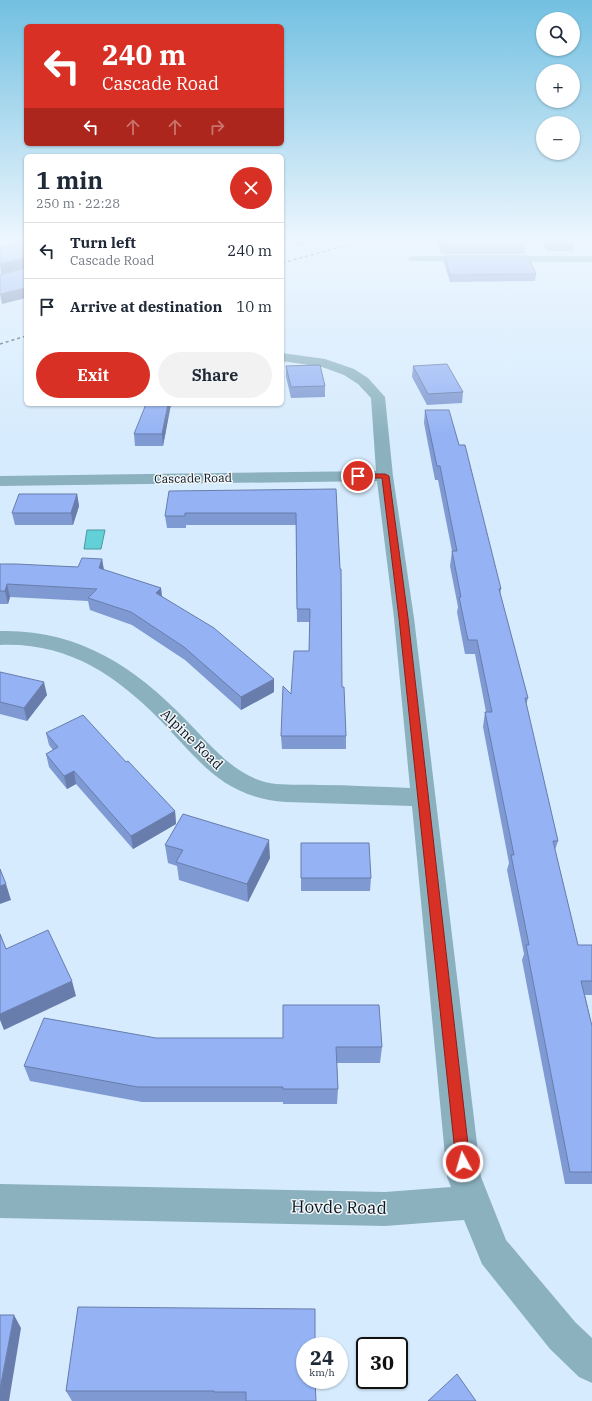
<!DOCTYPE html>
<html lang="en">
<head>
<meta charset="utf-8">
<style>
	body { margin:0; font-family:"IBM Plex Serif",serif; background:#f2f2f3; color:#1f2937; height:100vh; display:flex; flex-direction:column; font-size:15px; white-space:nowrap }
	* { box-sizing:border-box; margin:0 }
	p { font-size:13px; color:#747a83 }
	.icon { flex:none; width:22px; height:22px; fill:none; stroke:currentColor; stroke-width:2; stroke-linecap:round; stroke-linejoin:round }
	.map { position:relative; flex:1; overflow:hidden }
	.details { position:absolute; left:24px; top:154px; width:260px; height:252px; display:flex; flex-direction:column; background:#fff; border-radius:6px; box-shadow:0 1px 3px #0004 }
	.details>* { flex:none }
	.hud { position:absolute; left:24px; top:24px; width:260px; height:122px; border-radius:6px; box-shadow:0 1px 3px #0004; background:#d93025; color:#fff; overflow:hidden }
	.controls { position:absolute; left:536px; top:12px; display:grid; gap:8px }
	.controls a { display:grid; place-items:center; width:44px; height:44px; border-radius:50%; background:#fff; box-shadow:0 1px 3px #0004; font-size:20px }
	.speed { position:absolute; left:296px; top:1337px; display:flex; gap:8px; font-size:20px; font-weight:700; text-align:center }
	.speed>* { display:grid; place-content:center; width:52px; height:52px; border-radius:50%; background:#fff; box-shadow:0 1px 3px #0004; line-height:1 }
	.speed small { font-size:10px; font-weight:400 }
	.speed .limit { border:2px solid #111; border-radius:6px; background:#fff; color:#111 }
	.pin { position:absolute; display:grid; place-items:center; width:34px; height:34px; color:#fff; margin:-17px; border:2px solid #fff; border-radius:50%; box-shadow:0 1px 4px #0007 }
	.me { position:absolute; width:44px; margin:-22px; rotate:354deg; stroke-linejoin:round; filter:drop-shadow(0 0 3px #0008) }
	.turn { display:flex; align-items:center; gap:14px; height:84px; padding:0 12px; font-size:18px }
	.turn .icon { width:52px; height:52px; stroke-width:2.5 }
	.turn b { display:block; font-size:28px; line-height:34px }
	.lanes { display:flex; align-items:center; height:38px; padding:0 12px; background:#0003; justify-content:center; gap:20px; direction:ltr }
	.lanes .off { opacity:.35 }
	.round { display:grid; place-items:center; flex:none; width:42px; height:42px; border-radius:21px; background:#f2f2f3 }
	.summary { display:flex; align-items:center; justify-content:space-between; height:68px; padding:0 12px }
	h1 { font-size:24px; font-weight:700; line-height:30px }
	.button { display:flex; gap:8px; margin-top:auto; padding:8px 12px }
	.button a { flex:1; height:46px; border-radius:24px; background:#d93025; color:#fff; font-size:16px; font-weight:700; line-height:46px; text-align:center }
	.button a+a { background:#f2f2f3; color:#1f2937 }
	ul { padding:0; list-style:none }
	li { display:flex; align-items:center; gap:12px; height:56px; padding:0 12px; border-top:1px solid #e0e1e3 }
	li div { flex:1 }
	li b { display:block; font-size:15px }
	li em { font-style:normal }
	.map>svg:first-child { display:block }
	.water { fill:#62d1d7; stroke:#48989f }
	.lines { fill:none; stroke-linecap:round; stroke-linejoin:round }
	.street { fill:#8bb1bf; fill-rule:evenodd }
	.rail { stroke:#3b4752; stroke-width:1.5; stroke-dasharray:3 3; stroke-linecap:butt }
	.wall { fill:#7f99d2 }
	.shaded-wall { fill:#687dab }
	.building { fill:#94b2f4; stroke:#687dab }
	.route { fill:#d93025; stroke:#8d1f18 }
	.labels { text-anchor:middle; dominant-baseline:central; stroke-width:3; stroke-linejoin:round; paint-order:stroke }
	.far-street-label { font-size:12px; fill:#0a141c; stroke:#f0f6fa }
	.street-label { font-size:14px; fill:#0a141c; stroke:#f0f6fa }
	.near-street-label { font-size:17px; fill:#0a141c; stroke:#f0f6fa }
</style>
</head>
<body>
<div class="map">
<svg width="592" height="1401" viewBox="0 0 592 1401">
	<rect width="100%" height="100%" fill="#d6ebfd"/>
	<!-- water -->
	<polygon class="water" points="87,530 105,530 101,549 84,549"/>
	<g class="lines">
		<!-- street -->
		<g class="street">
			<polygon points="414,256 592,256 592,262 410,261 408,259 410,257"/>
			<path d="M 282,353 L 325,359 L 354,369 L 368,378 L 385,397 L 393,476 L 414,618 L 481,1177 L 506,1240 L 576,1323 L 592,1338 L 592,1383 L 579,1377 L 550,1349 L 482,1264 L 464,1220 L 385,1226 L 0,1218 L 0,1184 L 385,1192 L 451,1187 L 447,1177 L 412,806 L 286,802 C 222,797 201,762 160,720 C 115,674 66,642 0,645 L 0,631 C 77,629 134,666 185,719 C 207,741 227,767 256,779 C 275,787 299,784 319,785 C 350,785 380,787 410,788 L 394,618 L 377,481 L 0,486 L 0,476 L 376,471 L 371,398 L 358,384 L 344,375 L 322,367 L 282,361 Z"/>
		</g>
		<!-- rail -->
		<g class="rail">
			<polyline points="282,263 366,240"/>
			<polyline points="0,344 26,336"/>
		</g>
	</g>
	<!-- wall -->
	<g class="wall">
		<polygon points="282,240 321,240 296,246"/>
		<polygon points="437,240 521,240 525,248 524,254 441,254"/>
		<polygon points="541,240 572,240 575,244 573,251 547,251"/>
		<polygon points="445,256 536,274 535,281 450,282 444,263"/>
		<polygon points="286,366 325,386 325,397 291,398 286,377"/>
		<polygon points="413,366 463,392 462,403 427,405 412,377"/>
		<polygon points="171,404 163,446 135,446 134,434"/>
		<polygon points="425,410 459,445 501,589 500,594 528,698 526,706 558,841 555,850 578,945 592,945 592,995 585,995 592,1026 592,1184 565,1184 522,960 524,954 507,870 509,863 483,727 485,712 486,712 475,654 465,654 457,612 458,607 450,566 452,551 438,480 435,480 424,423"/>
		<polygon points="336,489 342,687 346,736 346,749 282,749 281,736 291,694 309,651 310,622 297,622 296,525 186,525 186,528 167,528 165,516"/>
		<polygon points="77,494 79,506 73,525 15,525 12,513"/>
		<polygon points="102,559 104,570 161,588 162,596 274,692 241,710 185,660 132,625 90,610 88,601 10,597 8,604 0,604 0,564 78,567"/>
		<polygon points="0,672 47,695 27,721 0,714"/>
		<polygon points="46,733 126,762 175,811 176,824 133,849 76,784 67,789 49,767 46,754 53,750 49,745"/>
		<polygon points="301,843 371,878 370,891 301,891"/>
		<polygon points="165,845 270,858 248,902 179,880 177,866 168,863"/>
		<polygon points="156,1038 382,1047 380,1063 337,1063 338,1089 337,1104 283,1104 283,1102 142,1102 30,1081 24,1066"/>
		<polygon points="78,1307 316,1401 72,1401 66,1391"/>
	</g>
	<!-- shaded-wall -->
	<g class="shaded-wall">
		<polygon points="296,240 321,240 296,246"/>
		<polygon points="25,258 26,268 1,274 0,264"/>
		<polygon points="26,288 26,298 2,304 0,294"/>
		<polygon points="168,404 171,404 163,446 162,434"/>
		<polygon points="77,494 79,506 73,525 71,513"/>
		<polygon points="102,559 104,571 99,568"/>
		<polygon points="7,584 10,597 8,604 5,591"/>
		<polygon points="161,588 162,601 156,593"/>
		<polygon points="274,679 274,692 241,710 241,697"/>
		<polygon points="44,682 47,695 27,721 24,708"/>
		<polygon points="74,771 76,784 67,789 64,776"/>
		<polygon points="175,811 176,824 133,849 131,836"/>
		<polygon points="269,840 270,858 248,902 247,884"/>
		<polygon points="6,884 11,900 0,904 0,886"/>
		<polygon points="72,981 76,996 4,1030 0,1020 0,1014"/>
		<polygon points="14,1315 21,1328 9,1401 0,1401 0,1389"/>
	</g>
	<!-- building -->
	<g class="building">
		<polygon points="440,240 521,240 525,248 442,248"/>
		<polygon points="546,240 572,240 575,244 548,244"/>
		<polygon points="26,241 26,288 0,294 0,275 25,268 25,258 0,264 0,248"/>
		<polygon points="445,256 528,256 536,274 450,275"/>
		<polygon points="447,364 463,392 428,394 413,366"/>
		<polygon points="320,365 325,386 291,387 286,366"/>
		<polygon points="146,404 168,404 162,434 134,434"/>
		<polygon points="425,410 449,410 459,445 465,445 501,589 499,589 528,698 525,698 558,841 553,841 578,945 592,945 592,981 581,981 592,1026 592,1172 570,1172 526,945 529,945 511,855 514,855 485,712 492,712 477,640 468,640 459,597 461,597 452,551 457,551 440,466 437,466"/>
		<polygon points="336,489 340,569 341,569 342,687 344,687 346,736 281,736 283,686 291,694 294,651 309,651 310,609 297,609 296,513 185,513 185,516 165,516 169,491"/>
		<polygon points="19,494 77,494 71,513 12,513"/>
		<polygon points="82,558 102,559 99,568 161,588 156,593 214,628 274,679 241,697 184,647 131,612 88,598 97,589 7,584 5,591 0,591 0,564 16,564 78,567"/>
		<polygon points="0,672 44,682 24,708 0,702"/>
		<polygon points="83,715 126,762 128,761 175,811 131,836 74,771 64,776 46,754 58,747 46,733"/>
		<polygon points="183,814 269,840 247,884 176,862 183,850 165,845"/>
		<polygon points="301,843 369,843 371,878 301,878"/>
		<polygon points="0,869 6,884 0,886"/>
		<polygon points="48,930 72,981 0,1014 0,934 6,949"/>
		<polygon points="283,1005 379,1005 382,1047 336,1047 338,1089 283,1089 283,1087 138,1087 24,1066 44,1018 156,1038 283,1038"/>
		<polygon points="78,1307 315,1309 315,1346 305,1346 305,1380 315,1380 316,1401 246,1401 246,1392 214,1392 214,1391 66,1391"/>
		<polygon points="0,1315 14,1315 0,1389"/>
		<polygon points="457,1374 476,1401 428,1401"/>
	</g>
	<!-- sky -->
	<linearGradient id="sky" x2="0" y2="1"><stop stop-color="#72c0e1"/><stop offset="0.55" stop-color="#edf6fe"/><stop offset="1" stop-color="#edf6fe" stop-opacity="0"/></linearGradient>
	<rect width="592" height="436" fill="url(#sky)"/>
	<!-- route -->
	<polygon class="route" points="358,474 385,474 389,476 408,618 470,1162 468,1166 463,1168 458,1166 456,1162 399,618 382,478 355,478 354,476"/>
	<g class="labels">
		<!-- far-street labels -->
		<g class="far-street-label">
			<text transform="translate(193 478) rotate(-1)">Cascade Road</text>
		</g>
		<!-- street labels -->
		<g class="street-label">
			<text transform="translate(192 739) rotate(44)">Alpine Road</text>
		</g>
		<!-- near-street labels -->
		<g class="near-street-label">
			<text transform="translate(339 1207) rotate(1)">Hovde Road</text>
		</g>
	</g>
</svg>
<div class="controls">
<a><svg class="icon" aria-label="search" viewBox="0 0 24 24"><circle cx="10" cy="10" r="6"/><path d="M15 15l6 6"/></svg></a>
<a>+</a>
<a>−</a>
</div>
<div class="speed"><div>24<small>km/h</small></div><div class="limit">30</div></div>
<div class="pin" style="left:358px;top:476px;background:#d93025"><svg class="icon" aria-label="arrive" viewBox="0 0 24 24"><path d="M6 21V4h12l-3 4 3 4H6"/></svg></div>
<svg class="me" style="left:463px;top:1162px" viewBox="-20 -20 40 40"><circle r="17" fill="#d93025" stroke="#fff" stroke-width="3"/><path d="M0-11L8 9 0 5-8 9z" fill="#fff"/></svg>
<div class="hud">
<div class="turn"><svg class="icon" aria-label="left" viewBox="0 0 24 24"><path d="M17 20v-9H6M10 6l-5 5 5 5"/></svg><div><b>240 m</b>Cascade Road</div></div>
<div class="lanes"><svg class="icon" aria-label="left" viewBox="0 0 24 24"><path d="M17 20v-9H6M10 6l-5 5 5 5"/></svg><svg class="icon off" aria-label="ahead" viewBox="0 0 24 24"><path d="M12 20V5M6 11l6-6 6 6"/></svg><svg class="icon off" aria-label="ahead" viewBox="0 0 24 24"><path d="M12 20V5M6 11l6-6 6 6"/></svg><svg class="icon off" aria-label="right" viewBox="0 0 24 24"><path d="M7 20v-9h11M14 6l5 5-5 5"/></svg></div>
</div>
<section class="details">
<div class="summary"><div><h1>1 min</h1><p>250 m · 22:28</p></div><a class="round" style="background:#d93025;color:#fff"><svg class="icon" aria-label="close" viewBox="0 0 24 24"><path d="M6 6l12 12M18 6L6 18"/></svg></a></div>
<ul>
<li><svg class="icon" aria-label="left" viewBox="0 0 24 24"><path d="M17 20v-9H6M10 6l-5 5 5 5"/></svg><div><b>Turn left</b><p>Cascade Road</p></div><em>240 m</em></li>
<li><svg class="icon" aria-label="arrive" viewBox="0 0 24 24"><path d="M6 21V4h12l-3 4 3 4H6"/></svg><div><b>Arrive at destination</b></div><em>10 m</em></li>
</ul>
<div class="button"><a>Exit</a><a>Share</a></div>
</section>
</div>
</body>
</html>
